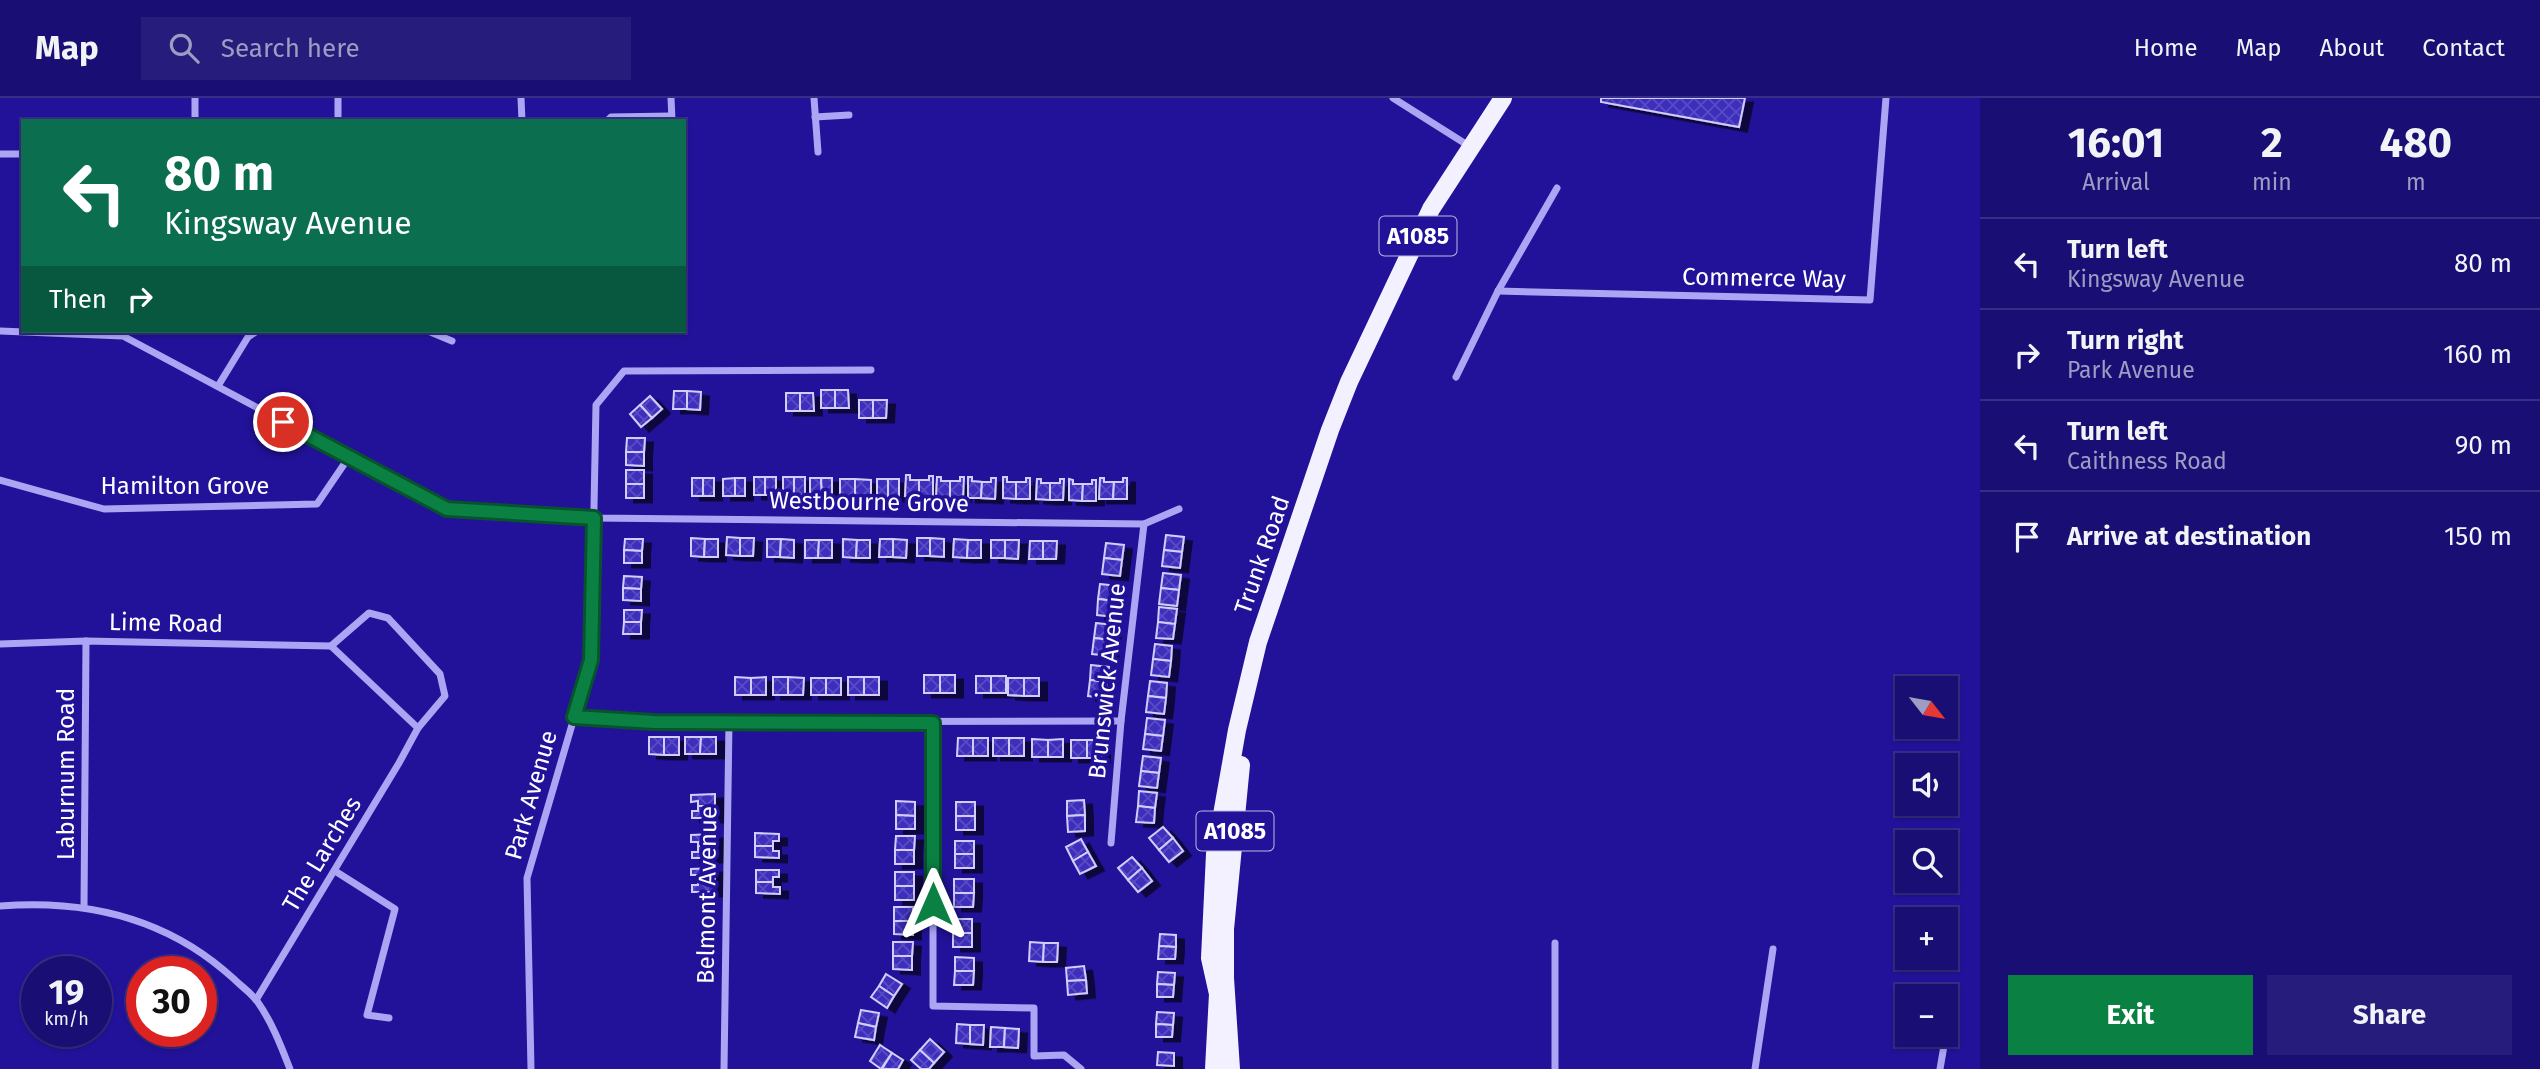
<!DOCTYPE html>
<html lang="en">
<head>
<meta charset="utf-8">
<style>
	body { margin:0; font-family:"Fira Sans",sans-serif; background:#261c7b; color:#f1f3f6; height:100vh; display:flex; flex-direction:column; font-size:26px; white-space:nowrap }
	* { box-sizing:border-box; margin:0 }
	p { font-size:23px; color:#9f9cc4 }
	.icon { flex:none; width:38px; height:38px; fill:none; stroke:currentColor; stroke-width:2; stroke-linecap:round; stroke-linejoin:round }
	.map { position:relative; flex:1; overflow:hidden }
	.details { display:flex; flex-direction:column; background:#190e73; width:560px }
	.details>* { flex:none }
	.guide { position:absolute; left:21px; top:21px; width:665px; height:214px; border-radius:0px; box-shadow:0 2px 5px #0004,0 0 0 2px #372e85; background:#0b6e4f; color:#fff; overflow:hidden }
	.needle { width:46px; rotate:121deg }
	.buttons { position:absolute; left:1895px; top:578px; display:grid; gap:14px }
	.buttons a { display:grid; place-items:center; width:63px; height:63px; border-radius:0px; background:#190e73; box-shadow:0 2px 5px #0004,0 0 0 2px #372e85; font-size:35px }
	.speed { position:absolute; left:21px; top:858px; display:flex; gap:14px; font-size:35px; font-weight:700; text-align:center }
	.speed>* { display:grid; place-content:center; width:91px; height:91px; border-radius:50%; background:#190e73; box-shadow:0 2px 5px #0004,0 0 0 2px #372e85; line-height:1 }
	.speed small { font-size:18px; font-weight:400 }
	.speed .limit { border:10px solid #d22; background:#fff; color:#111 }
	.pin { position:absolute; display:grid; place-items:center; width:60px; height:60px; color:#fff; margin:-30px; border:4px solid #fff; border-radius:50%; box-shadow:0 2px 7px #0007 }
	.me { position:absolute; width:77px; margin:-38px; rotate:0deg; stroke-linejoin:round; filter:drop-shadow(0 0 5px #0008) }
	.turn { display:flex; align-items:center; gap:24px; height:147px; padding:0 28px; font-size:32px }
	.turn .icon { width:91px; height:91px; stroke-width:2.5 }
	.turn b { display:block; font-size:49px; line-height:60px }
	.then { display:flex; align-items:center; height:66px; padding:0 28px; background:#0003; gap:14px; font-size:26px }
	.eta { display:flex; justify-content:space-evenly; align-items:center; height:119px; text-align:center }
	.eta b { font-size:42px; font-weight:700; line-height:49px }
	.button { display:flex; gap:14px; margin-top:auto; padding:14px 28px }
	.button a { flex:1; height:80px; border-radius:0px; background:#0b8043; color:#fff; font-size:28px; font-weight:700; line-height:80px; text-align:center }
	.button a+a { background:#261c7b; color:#f1f3f6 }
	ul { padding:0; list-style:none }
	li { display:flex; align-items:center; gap:21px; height:91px; padding:0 28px; border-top:2px solid #372e85 }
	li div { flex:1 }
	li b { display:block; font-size:26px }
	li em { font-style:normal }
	header { display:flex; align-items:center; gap:42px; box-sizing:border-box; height:98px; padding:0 35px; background:#190e73; border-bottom:2px solid #372e85 }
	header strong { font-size:33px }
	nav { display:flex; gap:38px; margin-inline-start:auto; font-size:24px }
	.search { width:490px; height:63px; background:#261c7b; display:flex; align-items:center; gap:18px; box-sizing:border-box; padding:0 24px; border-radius:0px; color:#9f9cc4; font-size:26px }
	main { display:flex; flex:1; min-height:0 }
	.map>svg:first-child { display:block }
	.building { fill:url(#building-cross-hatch); stroke:#d2cdfd; stroke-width:2; filter:url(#shadow) }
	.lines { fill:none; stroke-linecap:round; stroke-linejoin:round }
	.street { stroke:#aca5f4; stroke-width:7 }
	.primary { stroke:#f3f1ff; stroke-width:18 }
	.route-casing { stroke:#07532c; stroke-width:18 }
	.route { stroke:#0b8043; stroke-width:12 }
	.labels { text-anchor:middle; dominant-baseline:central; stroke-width:7; stroke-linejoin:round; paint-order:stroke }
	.shield { fill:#211299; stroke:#bcb8e0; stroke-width:2 }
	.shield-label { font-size:23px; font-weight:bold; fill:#fff }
	.street-label { font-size:24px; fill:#fff; stroke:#211299 }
</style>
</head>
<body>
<header>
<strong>Map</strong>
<div class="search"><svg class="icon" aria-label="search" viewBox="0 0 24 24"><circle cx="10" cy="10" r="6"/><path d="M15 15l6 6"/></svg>Search here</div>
<nav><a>Home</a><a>Map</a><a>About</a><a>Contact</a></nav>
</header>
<main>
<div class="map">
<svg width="1980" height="971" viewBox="0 0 1980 971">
	<defs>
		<pattern id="building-cross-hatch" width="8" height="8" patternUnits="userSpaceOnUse" patternTransform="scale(1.75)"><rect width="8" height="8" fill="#3c2dbc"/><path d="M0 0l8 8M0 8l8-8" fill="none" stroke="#594cc6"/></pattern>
		<filter id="shadow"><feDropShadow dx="8" dy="4.5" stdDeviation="0" flood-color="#0009"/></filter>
	</defs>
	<rect width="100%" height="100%" fill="#211299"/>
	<!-- building -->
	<g class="building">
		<polygon points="1601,0 1745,0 1739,29 1601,4"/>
		<rect x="821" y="292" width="14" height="18"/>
		<polygon points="835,292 848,292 849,310 835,310"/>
		<polygon points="674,293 687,293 687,311 673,311"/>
		<polygon points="687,293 701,294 700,312 687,311"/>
		<rect x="786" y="295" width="14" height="18"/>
		<polygon points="800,295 813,295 814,313 800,313"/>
		<polygon points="650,298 662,311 652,320 640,307"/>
		<rect x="859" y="302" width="14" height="18"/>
		<polygon points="873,302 887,302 886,320 873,320"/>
		<polygon points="640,307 652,320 641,329 630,316"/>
		<polygon points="627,340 645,340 644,354 626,354"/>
		<polygon points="626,354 644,354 644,368 626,367"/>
		<rect x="626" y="372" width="18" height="14"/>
		<polygon points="906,377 910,377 910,382 919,382 919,399 905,398"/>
		<polygon points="929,378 933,378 933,399 919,399 919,382 929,382"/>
		<rect x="754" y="379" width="11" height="18"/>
		<rect x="765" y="379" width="11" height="18"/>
		<rect x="783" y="379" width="11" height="18"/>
		<rect x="794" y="379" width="11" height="18"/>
		<polygon points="937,379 941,379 941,383 950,383 950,400 936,400"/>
		<polygon points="960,379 964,379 963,400 950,400 950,383 960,383"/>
		<polygon points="968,379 972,379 972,383 982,384 981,400 968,400"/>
		<polygon points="1003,379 1007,379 1007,384 1016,384 1016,401 1003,400"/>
		<rect x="692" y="380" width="11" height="18"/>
		<rect x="703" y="380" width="11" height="18"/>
		<rect x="735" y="380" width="10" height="18"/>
		<polygon points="735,380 735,398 723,398 723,381"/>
		<polygon points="810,380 821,380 822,397 810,398"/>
		<polygon points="821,380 832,380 832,397 822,397"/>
		<polygon points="991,380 996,380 995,401 981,400 982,384 991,384"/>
		<polygon points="1026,380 1030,380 1030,401 1016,401 1016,384 1026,384"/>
		<polygon points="1100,380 1104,380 1104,384 1114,384 1113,401 1099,401"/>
		<polygon points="1123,380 1127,380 1127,401 1113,401 1114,384 1123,384"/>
		<rect x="840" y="381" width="15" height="19"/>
		<polygon points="855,381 871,382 871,400 855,400"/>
		<rect x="877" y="381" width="11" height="18"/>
		<rect x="888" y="381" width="11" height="18"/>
		<polygon points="1037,381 1041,381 1041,385 1050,385 1050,402 1036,401"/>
		<polygon points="1060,381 1064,381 1063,402 1050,402 1050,385 1060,385"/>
		<polygon points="1069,381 1073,382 1073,386 1083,386 1082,403 1069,402"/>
		<polygon points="1092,382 1096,382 1096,403 1082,403 1083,386 1092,386"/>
		<rect x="626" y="386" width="18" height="14"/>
		<polygon points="1166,437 1184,439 1182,454 1164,452"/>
		<polygon points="727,439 740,440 740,458 726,457"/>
		<polygon points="691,440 705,441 704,459 691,458"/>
		<polygon points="740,440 754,440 753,458 740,458"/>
		<rect x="917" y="440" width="13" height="18"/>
		<polygon points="930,440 944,441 944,459 930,458"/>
		<polygon points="625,441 643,441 642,453 624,452"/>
		<polygon points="705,441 718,441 718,459 704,459"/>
		<polygon points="767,441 781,441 780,459 767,459"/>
		<polygon points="781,441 794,442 794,460 780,459"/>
		<polygon points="843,441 857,442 856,460 843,459"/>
		<polygon points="880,441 893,441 893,459 879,459"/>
		<polygon points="893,441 907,442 906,460 893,459"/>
		<polygon points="954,441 968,442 967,460 953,459"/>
		<polygon points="805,442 819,442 818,460 805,460"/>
		<polygon points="819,442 832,442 832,460 818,460"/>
		<polygon points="857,442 870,442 870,460 856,460"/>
		<polygon points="968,442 981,442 981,460 967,460"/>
		<rect x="991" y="442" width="14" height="18"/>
		<polygon points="1005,442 1019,442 1018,461 1005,460"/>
		<polygon points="1030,443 1043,443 1043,461 1029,461"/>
		<polygon points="1043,443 1057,443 1056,461 1043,461"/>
		<polygon points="1106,445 1124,447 1122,462 1104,460"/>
		<polygon points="624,452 642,453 642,465 624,465"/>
		<polygon points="1164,452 1182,454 1180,470 1162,468"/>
		<polygon points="1104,460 1122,462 1120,478 1102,476"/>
		<polygon points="1163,475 1181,477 1179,492 1161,490"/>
		<polygon points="624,478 642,479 641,491 623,490"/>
		<polygon points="1100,486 1118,488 1116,503 1098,501"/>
		<polygon points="623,490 641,491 641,503 623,502"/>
		<polygon points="1161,490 1179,492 1177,508 1159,506"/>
		<polygon points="1098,501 1116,503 1114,519 1097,517"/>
		<polygon points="1159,509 1177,511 1175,526 1158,524"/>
		<polygon points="624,512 642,512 641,524 624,524"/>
		<polygon points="624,524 641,524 641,536 623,536"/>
		<polygon points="1158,524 1175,526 1173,541 1156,540"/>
		<polygon points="1096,525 1114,527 1112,542 1094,540"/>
		<polygon points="1094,540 1112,542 1110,558 1092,556"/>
		<polygon points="1155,546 1172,548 1171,563 1153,561"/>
		<polygon points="1153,561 1171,563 1169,579 1151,577"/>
		<polygon points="1091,567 1109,569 1107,584 1090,582"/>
		<rect x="924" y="577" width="16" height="18"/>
		<rect x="940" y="577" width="15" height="18"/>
		<rect x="976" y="578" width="15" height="17"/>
		<rect x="991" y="578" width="15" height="17"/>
		<polygon points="735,579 751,580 751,597 735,597"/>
		<polygon points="766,579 766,597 751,597 751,580"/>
		<rect x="773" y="579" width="15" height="18"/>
		<polygon points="788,579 804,580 803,597 788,597"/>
		<rect x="848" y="579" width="16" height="18"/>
		<rect x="864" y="579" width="15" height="18"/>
		<rect x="811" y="580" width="15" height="17"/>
		<rect x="826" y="580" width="15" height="17"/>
		<polygon points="1008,580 1024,580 1024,598 1008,597"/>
		<rect x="1024" y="580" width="15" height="18"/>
		<polygon points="1090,582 1107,584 1106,600 1088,598"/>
		<polygon points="1150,583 1167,585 1166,600 1148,598"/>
		<polygon points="1148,598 1166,600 1164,616 1146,614"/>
		<polygon points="1147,620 1165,622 1163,638 1145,636"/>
		<polygon points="1145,636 1163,638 1161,653 1143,651"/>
		<polygon points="649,639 664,639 664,657 649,656"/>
		<rect x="664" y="639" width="15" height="18"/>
		<polygon points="685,639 701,639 700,656 685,656"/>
		<polygon points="701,639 716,639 716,656 700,656"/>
		<polygon points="958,640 973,640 973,658 957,658"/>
		<rect x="973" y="640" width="15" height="18"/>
		<rect x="993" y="640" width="16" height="18"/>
		<rect x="1009" y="640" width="15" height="18"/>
		<polygon points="1032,641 1048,642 1048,659 1032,659"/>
		<polygon points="1063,641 1063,659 1048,659 1048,642"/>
		<rect x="1071" y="642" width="16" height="18"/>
		<rect x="1087" y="642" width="15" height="18"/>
		<polygon points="1143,658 1161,660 1159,675 1141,673"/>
		<polygon points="1141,673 1159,675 1157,690 1139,688"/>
		<polygon points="1139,693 1157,695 1155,710 1138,708"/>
		<polygon points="715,696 715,708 698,708 698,703 691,704 691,697"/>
		<polygon points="1084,702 1085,717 1067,718 1067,703"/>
		<polygon points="896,703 915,704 915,718 896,717"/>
		<rect x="956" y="704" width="19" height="14"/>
		<polygon points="698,708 715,708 716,720 692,720 692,713 698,713"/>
		<polygon points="1138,708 1155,710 1154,725 1136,724"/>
		<polygon points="896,717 915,718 915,731 896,731"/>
		<polygon points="1085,717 1085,733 1068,734 1067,718"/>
		<rect x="956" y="718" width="19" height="14"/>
		<polygon points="1163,729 1173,740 1159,752 1149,740"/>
		<polygon points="755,735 779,736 779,743 773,743 773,748 755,748"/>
		<polygon points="715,736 715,748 698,748 698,744 691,744 691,737"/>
		<polygon points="896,738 915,738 914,752 895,752"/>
		<polygon points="1173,740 1183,753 1169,764 1159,752"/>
		<polygon points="1081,741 1088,754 1073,763 1066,749"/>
		<rect x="955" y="743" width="19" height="13"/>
		<polygon points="698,748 715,748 715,760 692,760 692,754 698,754"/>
		<polygon points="755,748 773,748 773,753 779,753 779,760 755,759"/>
		<rect x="895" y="752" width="19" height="14"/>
		<polygon points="1088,754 1096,768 1080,776 1073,763"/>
		<rect x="955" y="756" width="19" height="14"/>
		<polygon points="1132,759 1142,770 1128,782 1118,770"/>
		<polygon points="715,770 715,782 698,782 698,777 691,777 691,771"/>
		<polygon points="1142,770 1152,783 1138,794 1128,782"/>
		<polygon points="756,772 779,772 779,779 773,779 773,784 756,784"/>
		<rect x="895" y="774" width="19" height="14"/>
		<rect x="954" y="781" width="20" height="14"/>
		<polygon points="698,782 715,782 715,794 692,794 692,787 698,787"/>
		<polygon points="756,784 773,784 773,789 780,789 780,796 756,795"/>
		<rect x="895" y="788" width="19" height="14"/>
		<polygon points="954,795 974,795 973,809 954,809"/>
		<rect x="894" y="809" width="19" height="14"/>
		<rect x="953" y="821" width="19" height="14"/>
		<polygon points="894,823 913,823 913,837 894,836"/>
		<rect x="953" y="835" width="19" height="14"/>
		<polygon points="1160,836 1176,837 1176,849 1159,848"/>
		<polygon points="893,844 913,844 912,858 893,858"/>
		<polygon points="1030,844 1044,845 1043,864 1029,863"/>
		<polygon points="1044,845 1058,845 1057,864 1043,864"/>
		<polygon points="1159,848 1176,849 1175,861 1158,861"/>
		<polygon points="893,858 912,858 912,872 893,871"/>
		<polygon points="955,859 974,860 974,873 955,873"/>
		<polygon points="1084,868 1086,882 1067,883 1066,870"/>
		<polygon points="955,873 974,873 973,887 954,887"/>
		<polygon points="1158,874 1175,875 1174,887 1157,886"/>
		<polygon points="886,876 902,886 894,898 879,888"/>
		<polygon points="1086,882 1087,895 1068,897 1067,883"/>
		<polygon points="1157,886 1174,887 1173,899 1157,899"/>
		<polygon points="879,888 894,898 887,910 871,899"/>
		<polygon points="861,912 879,915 876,929 858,925"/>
		<polygon points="1157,914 1174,915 1173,927 1156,926"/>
		<polygon points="858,925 876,929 874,942 855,939"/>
		<polygon points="957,926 970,927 970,946 956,945"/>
		<polygon points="1156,926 1173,927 1172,939 1156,939"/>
		<polygon points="970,927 984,927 983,947 970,946"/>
		<polygon points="991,929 1005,930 1004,949 990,949"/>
		<polygon points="1005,930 1019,931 1018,950 1004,949"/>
		<polygon points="930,941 944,954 934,965 920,952"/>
		<polygon points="880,947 892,955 881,971 870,963"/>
		<polygon points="920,952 934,965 929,971 921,971 911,962"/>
		<polygon points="1158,954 1174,955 1174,968 1157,967"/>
		<polygon points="892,955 903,962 898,971 882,971"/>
	</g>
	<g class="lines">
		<!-- street -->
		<g class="street">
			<polyline points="195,0 195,23"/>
			<polyline points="338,0 338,23"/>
			<polyline points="521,0 522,23"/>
			<polyline points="671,0 672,22"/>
			<polyline points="814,0 818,54"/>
			<polyline points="1393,0 1469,48"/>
			<polyline points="815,19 849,17"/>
			<polyline points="607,23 611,19 671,18"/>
			<polyline points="0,56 23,56"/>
			<polyline points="1498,193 1870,202 1886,0"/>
			<polyline points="0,233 123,238 447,411 594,420 1144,426 1179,411"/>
			<polyline points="428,233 452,243"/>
			<polyline points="1456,279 1498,193 1557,90"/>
			<polyline points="218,288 248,239 257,233"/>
			<polyline points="0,382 104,411 317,406 349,359"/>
			<polyline points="0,546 86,543 331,548"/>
			<polyline points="331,548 369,515 388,520 440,576 445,598 418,630"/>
			<polyline points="574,619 654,624 1121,623"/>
			<polyline points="933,625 933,908 1034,910 1034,958 1064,957 1081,971"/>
			<polyline points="1111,745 1121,623 1144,426"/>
			<polyline points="335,773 395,811 367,917 389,920"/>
			<path d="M 0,808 C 87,801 169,821 234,881 C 241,888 251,895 257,903 C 272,924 281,948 290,971"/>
			<polyline points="84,809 86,543"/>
			<polyline points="256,902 399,665 418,630 331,548"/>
			<polyline points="1946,934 1953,892"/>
			<polyline points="531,971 527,780 591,562 596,307 624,273 871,272"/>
			<polyline points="724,971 729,624"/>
			<polyline points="1555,971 1555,845"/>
			<polyline points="1755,971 1773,851"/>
			<polyline points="1940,971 1946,936"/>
		</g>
		<!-- primary -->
		<g class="primary">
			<polyline points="1214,971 1218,896 1210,860 1215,756 1237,632 1258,544 1330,332 1349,284 1431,111 1503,0"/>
			<polyline points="1231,971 1225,880 1225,831 1241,667"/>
		</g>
	</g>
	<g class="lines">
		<defs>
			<polyline id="route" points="283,324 447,411 594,420 591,562 574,619 654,624 933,625 933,806"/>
		</defs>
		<!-- route casing -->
		<use href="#route" class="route-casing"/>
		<!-- route -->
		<use href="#route" class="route"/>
	</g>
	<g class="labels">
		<!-- shield labels -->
		<g class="shield">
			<rect x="1379.5" y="118.5" width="77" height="39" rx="5"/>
			<rect x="1196.5" y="713.5" width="77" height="39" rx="5"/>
		</g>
		<g class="shield-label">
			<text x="1418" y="138">A1085</text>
			<text x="1235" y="733">A1085</text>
		</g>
		<!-- street labels -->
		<g class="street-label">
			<text transform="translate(1764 180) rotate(1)">Commerce Way</text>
			<text x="185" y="388">Hamilton Grove</text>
			<text transform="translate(869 404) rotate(1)">Westbourne Grove</text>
			<text transform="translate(1262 457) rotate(-71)">Trunk Road</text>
			<text transform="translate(166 525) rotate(1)">Lime Road</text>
			<text transform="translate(1107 583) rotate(-84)">Brunswick Avenue</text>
			<text transform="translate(66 676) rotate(-90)">Laburnum Road</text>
			<text transform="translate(531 697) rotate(-74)">Park Avenue</text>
			<text transform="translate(322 756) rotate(-59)">The Larches</text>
			<text transform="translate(707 797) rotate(-89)">Belmont Avenue</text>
		</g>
	</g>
</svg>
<div class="buttons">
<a><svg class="needle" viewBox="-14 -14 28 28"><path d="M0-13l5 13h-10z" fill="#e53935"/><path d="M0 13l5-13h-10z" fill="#9f9cc4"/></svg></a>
<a><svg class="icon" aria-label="sound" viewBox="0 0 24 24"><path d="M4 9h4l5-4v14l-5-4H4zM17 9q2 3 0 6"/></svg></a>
<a><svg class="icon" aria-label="search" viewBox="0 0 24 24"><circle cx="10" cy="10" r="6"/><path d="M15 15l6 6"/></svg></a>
<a>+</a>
<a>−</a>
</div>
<div class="speed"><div>19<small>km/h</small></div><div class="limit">30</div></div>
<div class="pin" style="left:283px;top:324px;background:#d93025"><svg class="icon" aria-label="arrive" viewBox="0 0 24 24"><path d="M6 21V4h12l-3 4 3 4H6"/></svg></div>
<svg class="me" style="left:933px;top:806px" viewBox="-20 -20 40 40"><path d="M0-17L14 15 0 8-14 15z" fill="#0b8043" stroke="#fff" stroke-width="4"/></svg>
<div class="guide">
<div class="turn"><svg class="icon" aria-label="left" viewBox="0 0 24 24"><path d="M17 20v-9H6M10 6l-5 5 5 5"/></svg><div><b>80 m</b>Kingsway Avenue</div></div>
<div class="then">Then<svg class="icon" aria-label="right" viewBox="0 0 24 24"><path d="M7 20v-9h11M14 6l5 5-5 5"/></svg></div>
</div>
</div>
<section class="details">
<div class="eta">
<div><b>16:01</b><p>Arrival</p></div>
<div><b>2</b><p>min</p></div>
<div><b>480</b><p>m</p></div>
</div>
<ul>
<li><svg class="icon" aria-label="left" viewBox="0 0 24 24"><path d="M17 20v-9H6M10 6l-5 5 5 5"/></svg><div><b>Turn left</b><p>Kingsway Avenue</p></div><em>80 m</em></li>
<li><svg class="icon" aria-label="right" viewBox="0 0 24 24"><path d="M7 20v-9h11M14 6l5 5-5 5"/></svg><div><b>Turn right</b><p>Park Avenue</p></div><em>160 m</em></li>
<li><svg class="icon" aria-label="left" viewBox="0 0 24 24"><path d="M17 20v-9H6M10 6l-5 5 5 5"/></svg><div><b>Turn left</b><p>Caithness Road</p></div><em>90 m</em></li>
<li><svg class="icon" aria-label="arrive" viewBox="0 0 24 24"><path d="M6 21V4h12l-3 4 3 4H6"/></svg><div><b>Arrive at destination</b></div><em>150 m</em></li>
</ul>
<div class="button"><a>Exit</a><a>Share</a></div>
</section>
</main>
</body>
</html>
